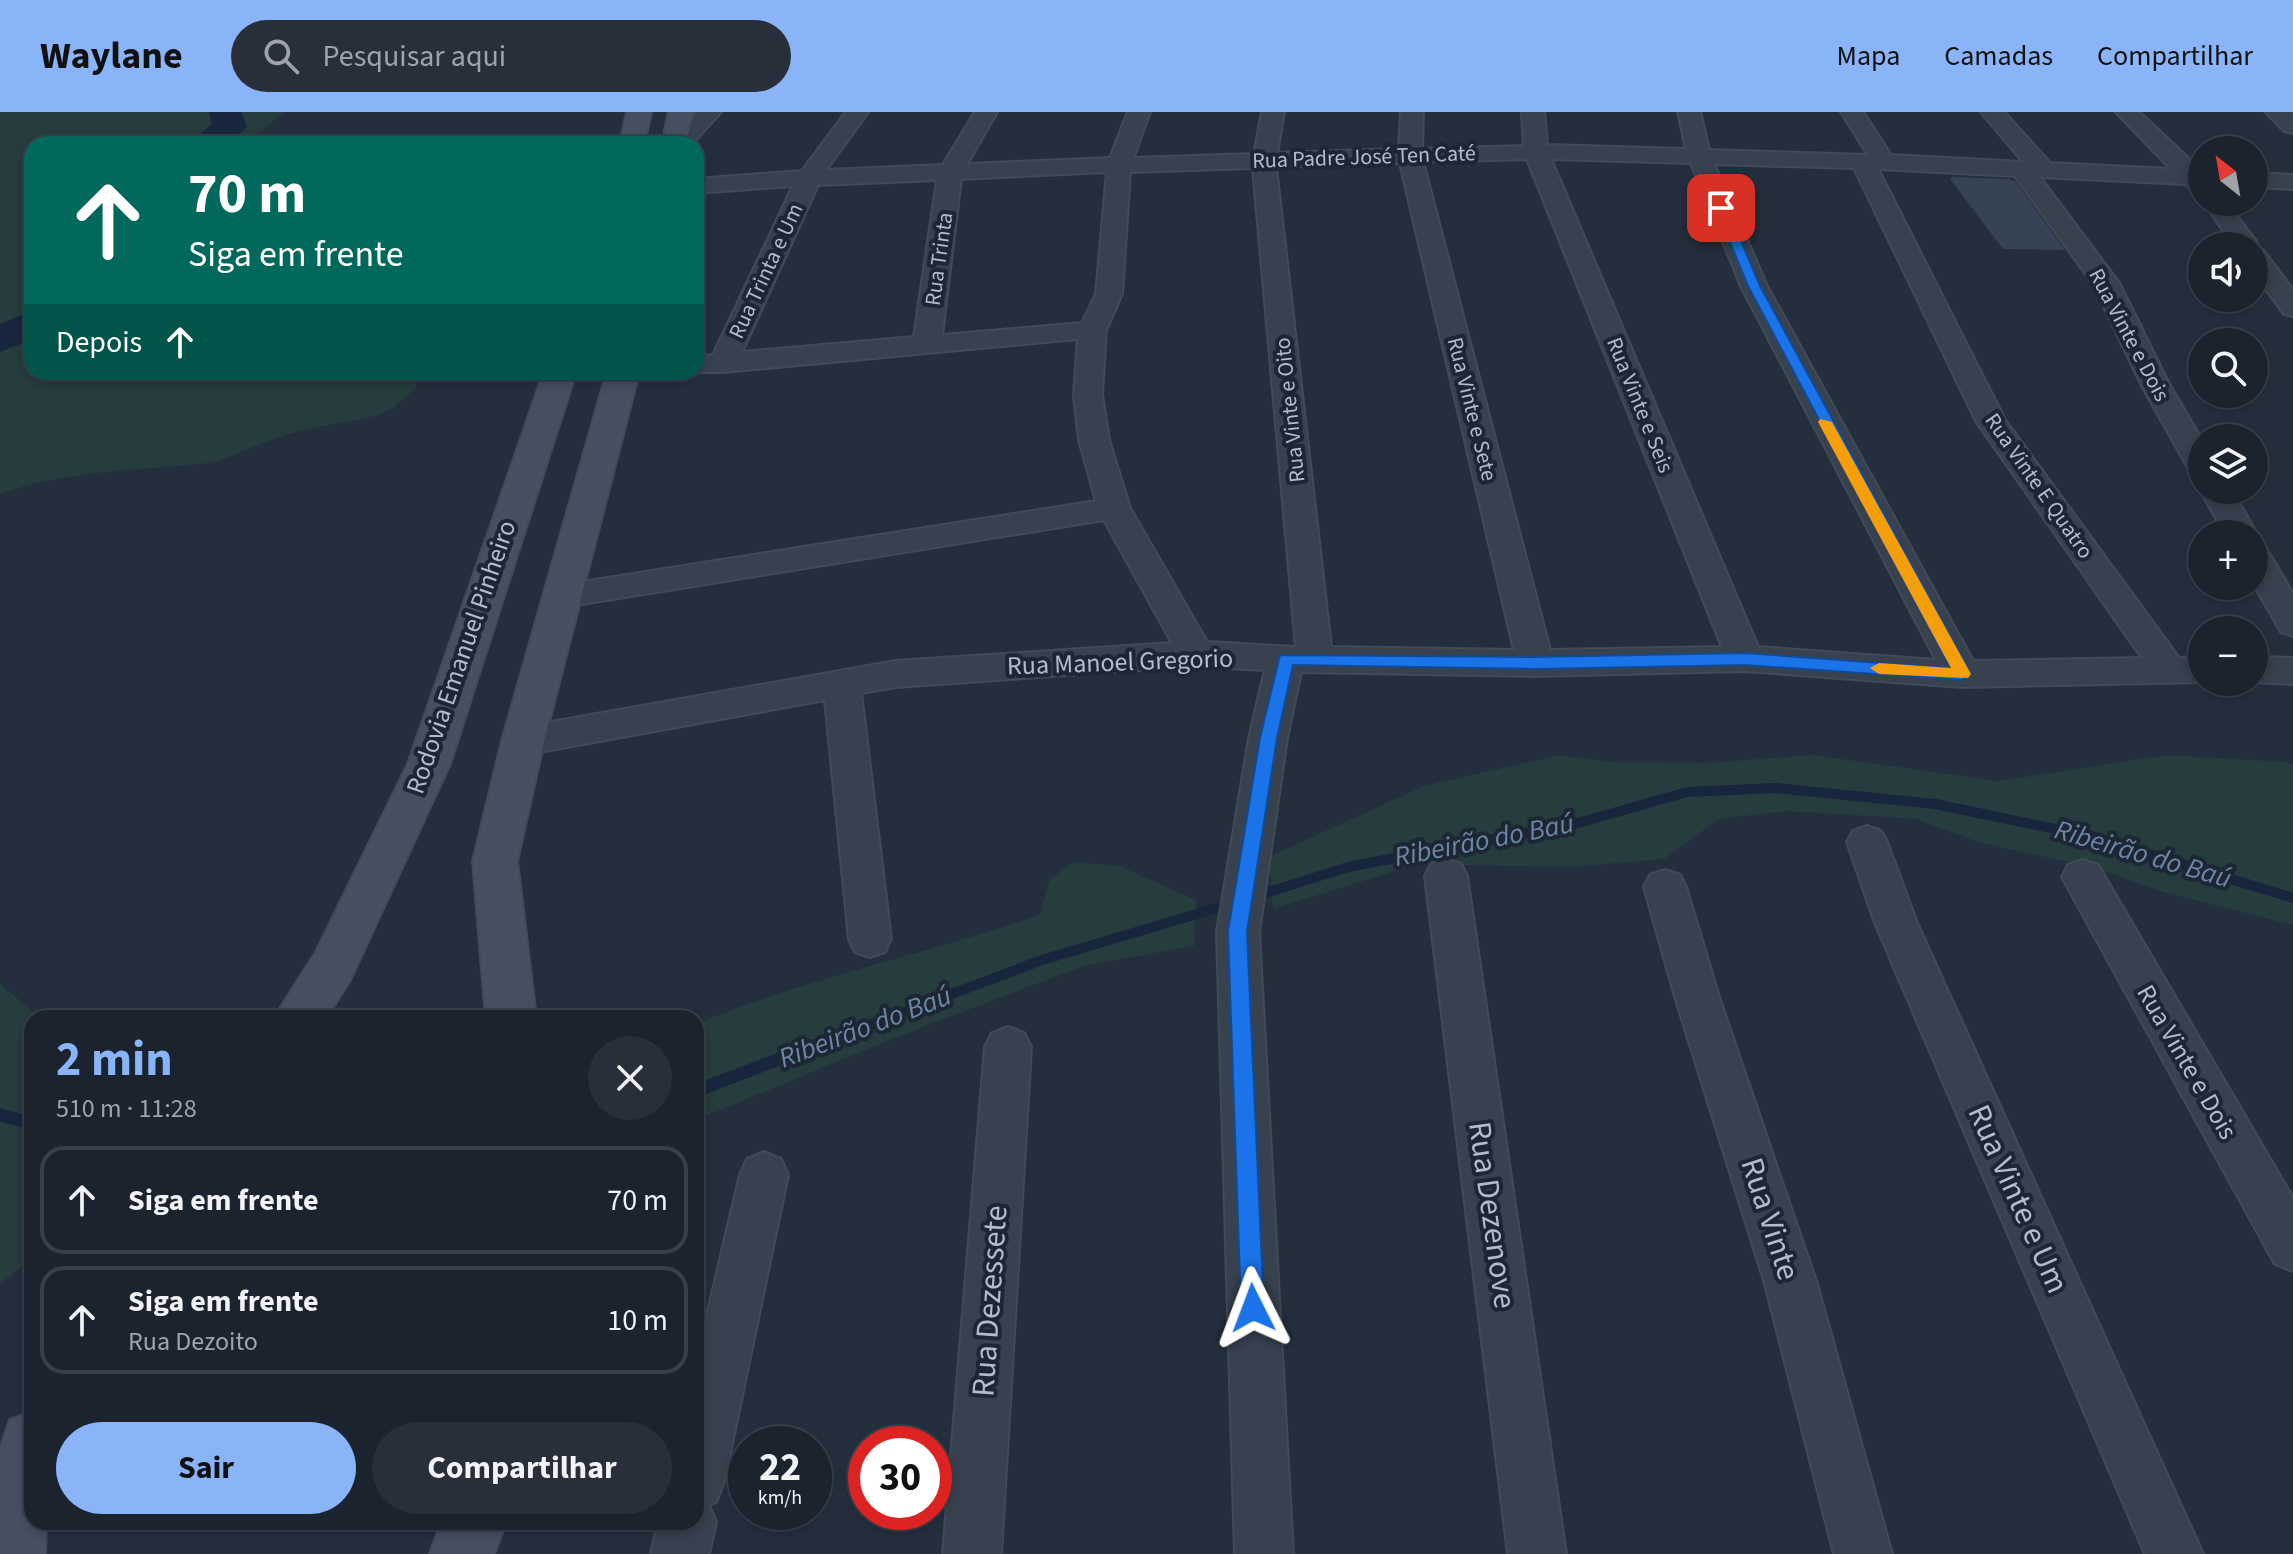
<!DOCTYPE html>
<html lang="pt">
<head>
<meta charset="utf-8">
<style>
	body { margin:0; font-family:"Source Sans 3",sans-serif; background:#282f3a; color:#f1f3f6; height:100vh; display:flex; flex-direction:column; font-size:30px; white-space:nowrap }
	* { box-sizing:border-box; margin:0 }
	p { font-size:26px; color:#a0a4aa }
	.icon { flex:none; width:44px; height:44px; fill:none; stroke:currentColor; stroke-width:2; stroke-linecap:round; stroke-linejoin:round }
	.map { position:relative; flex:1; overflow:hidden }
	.sheet { position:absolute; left:24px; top:898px; width:680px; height:520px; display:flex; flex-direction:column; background:#1b232e; border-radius:24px; box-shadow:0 4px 12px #0003,0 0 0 2px #39404a }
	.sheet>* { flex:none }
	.guide { position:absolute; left:24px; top:24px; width:680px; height:244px; border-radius:24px; box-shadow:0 4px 12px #0003,0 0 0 2px #39404a; background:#00695c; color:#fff; overflow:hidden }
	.needle { width:52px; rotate:329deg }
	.controls { position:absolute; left:2188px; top:24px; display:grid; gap:16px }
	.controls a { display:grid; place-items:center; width:80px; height:80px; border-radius:50%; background:#1b232e; box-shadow:0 4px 12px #0003,0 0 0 2px #39404a; font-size:40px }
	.speed { position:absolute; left:728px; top:1314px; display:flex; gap:16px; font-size:40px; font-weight:700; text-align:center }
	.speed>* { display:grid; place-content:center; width:104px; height:104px; border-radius:50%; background:#1b232e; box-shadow:0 4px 12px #0003,0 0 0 2px #39404a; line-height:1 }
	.speed small { font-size:20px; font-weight:400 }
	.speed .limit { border:12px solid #d22; background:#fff; color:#111 }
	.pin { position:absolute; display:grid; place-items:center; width:68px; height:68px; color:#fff; margin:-34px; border-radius:16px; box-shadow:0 4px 12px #0006 }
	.me { position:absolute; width:88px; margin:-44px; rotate:357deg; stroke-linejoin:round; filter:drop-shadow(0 0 6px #0008) }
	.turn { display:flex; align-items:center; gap:28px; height:168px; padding:0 32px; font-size:36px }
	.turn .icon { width:104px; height:104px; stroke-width:2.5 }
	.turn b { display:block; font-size:56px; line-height:68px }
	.then { display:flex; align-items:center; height:76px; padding:0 32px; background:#0003; gap:16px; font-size:30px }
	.round { display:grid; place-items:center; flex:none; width:84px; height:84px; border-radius:42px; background:#282f3a }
	.head { display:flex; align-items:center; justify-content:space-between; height:136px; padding:0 32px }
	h1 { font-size:48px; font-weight:700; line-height:60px; color:#8ab4f8 }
	.cta { display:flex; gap:16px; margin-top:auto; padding:16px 32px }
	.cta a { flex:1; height:92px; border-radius:48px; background:#8ab4f8; color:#111; font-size:32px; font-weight:700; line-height:92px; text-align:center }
	.cta a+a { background:#282f3a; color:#f1f3f6 }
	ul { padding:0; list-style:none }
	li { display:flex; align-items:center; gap:24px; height:108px; margin:0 16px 12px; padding:0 16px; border:4px solid #39404a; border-radius:24px }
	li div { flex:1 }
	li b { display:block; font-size:30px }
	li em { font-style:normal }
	header { display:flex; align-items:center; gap:48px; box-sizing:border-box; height:112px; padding:0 40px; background:#8ab4f8; color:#111 }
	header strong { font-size:38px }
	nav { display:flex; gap:44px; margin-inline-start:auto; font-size:28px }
	.search { width:560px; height:72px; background:#282f3a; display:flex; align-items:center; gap:20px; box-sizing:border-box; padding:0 28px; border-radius:44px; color:#a0a4aa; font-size:30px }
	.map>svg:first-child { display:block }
	.green { fill:#263c3f }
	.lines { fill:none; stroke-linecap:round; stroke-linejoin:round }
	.stream-far1 { stroke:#17263c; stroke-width:10 }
	.stream { stroke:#17263c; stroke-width:13 }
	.river { fill:#17263c; fill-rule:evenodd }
	.building { fill:#364354 }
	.minor-casing { stroke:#414a57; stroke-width:4 }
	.tertiary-casing { stroke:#414a57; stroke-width:4 }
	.secondary-casing { stroke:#414a57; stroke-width:4 }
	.minor { fill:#38414e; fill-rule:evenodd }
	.tertiary { fill:#38414e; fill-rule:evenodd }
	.secondary { fill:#465061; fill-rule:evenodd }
	.route { fill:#1a73e8; stroke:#114b97; stroke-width:2 }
	.slow { fill:#f59e0b }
	.labels { text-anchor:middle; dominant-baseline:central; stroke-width:8; stroke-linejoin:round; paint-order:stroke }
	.far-street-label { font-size:22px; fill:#b4bcc9; stroke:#1d2633 }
	.street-label { font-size:26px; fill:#b4bcc9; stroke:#1d2633 }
	.water-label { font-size:28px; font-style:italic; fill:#6d86a8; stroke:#1d2633 }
	.near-street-label { font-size:32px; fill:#b4bcc9; stroke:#1d2633 }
</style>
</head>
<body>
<header>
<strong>Waylane</strong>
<div class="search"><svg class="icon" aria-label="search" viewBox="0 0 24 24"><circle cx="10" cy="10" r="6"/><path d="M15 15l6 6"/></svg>Pesquisar aqui</div>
<nav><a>Mapa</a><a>Camadas</a><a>Compartilhar</a></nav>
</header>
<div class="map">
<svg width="2293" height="1442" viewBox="0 0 2293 1442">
	<rect width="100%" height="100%" fill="#242f3e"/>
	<!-- green -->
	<g class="green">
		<path d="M 0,0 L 285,0 L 244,32 L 32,32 L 32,260 L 416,260 L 416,276 L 393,296 L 379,303 C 347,311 314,314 282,324 C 255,332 229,349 201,352 C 133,358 64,359 0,382 Z"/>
		<polygon points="1560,643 1613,650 1706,651 1813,643 1998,669 2166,643 2286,650 2293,652 2293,813 2163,780 2096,756 1981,731 1916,707 1787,699 1719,707 1664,747 1570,755 1417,752 1273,797 1269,745 1424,674"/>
		<path d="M 1075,750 L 1119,754 L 1196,788 L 1194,834 L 1086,853 L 894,926 L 696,1008 L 696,912 C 808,866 926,842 1040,803 L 1050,766 Z"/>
		<polygon points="0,872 40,906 32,906 32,1140 22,1154 0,1172"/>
	</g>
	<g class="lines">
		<!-- stream-far1 -->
		<g class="stream-far1">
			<polyline points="1253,785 1348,755 1578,711 1687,680 1776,676 1935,692 2094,725 2293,786"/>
			<polyline points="795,941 1042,848 1234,791"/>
		</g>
		<!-- stream -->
		<g class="stream">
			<polyline points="696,979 800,939"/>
			<polyline points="0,1003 32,1011"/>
		</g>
		<!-- river -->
		<g class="river">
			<polygon points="209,0 241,0 247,15 228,32 189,32 212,12"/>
			<polygon points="32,199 32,227 0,240 0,212"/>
		</g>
	</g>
	<!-- building -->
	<polygon class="building" points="1952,65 2009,67 2016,70 2065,138 2003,137 1950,67"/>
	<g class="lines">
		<defs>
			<g id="minor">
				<polygon points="698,0 721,0 692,32 668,32"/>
				<path d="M 846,0 L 868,0 L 826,58 L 943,53 L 975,0 L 997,0 L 967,52 L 1110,46 L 1128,0 L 1150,0 L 1133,46 L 1254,42 L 1262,0 L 1284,0 L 1277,41 L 1399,37 L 1401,0 L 1423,0 L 1422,37 L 1524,34 L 1522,0 L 1544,0 L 1547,33 L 1686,37 L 1678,0 L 1700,0 L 1709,38 L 1868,43 L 1841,0 L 1863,0 L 1891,43 L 2023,50 L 1981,0 L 2004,0 L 2050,51 L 2171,57 L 2116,0 L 2139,0 L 2202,59 L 2202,82 L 2194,80 L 2186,72 L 2040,65 L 2119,171 L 2169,272 L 2202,328 L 2202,363 L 2191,361 L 2187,354 L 2141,272 L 2093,172 L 2015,64 L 1878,57 L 2005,308 L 2179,546 L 2202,545 L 2204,570 L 1962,575 L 1745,559 L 1535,564 L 1301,560 L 1287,626 L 1259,820 L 1293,1442 L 1235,1442 L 1217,820 L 1249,626 L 1265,558 L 1196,554 L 896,575 L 861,581 L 891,827 L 885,840 L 870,845 L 855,840 L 849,827 L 825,588 L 523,643 L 510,639 L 504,629 L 510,619 L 523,615 L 896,549 L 1172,531 L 1104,408 L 563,495 L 551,492 L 546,484 L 551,476 L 563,473 L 1096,389 L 1079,328 L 1074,283 L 1078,227 L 723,260 L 690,260 L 696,260 L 696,245 L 713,243 L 793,74 L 696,81 L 696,67 L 802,59 ZM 1527,47 L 1722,535 L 1550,538 L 1423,50 ZM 1551,47 L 1691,51 L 1741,174 L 1936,548 L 1758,535 ZM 1400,51 L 1514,538 L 1331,535 L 1276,55 ZM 1714,52 L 1854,56 L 1976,309 L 2142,546 L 1973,549 L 1767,174 ZM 1253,56 L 1296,535 L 1207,530 L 1130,396 L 1109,328 L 1102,283 L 1106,218 L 1122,182 L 1130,60 ZM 1107,60 L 1096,182 L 1082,211 L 942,223 L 961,67 ZM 937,68 L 914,225 L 742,240 L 818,73 Z"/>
				<polygon points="2254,61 2293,63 2293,77 2254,75"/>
				<polygon points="2202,88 2226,90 2256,129 2258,136 2263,138 2293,178 2293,204 2284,202 2254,161 2254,134 2234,134"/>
				<polygon points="2202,375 2202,378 2232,378 2257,422 2254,427 2254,422 2225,422 2200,378"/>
				<polygon points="2254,433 2266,436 2293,482 2293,524 2281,520 2254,473"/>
				<polygon points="2254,545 2293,546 2293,572 2252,570"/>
				<polygon points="1867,714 1881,719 1887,730 1917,811 2203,1442 2145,1442 1875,811 1847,730 1853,719"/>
				<polygon points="1446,747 1461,752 1467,764 1566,1442 1508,1442 1425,764 1431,752"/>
				<polygon points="2083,748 2098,753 2293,1086 2293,1159 2275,1152 2062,765 2068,753"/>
				<polygon points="1665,758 1680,763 1686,775 1720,888 1817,1172 1892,1442 1834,1442 1765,1172 1676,888 1644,775 1650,763"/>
				<polygon points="1008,915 1024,921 1031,935 1001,1442 943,1442 985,935 992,921"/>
				<polygon points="764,1040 781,1047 788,1063 724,1370 716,1390 709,1393 716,1410 709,1442 651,1442 658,1410 696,1410 696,1250 740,1063 747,1047"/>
			</g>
			<polygon id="tertiary" points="2266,0 2292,0 2293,21 2284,19"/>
			<g id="secondary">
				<polygon points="627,0 651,0 644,32 620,32"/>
				<polygon points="669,0 693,0 686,32 662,32"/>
				<polygon points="544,260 576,260 450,652 350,868 326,906 274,906 316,840 408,652"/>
				<polygon points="607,260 639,260 544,629 517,749 536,906 486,906 473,749 502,629"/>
				<polygon points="32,1300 32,1410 46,1410 45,1442 0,1442 0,1337 10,1308"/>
				<polygon points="442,1410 506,1410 494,1442 430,1442"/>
			</g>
		</defs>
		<!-- minor casing -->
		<use href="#minor" class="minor-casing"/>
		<!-- tertiary casing -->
		<use href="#tertiary" class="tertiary-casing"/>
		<!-- secondary casing -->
		<use href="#secondary" class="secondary-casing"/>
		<!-- minor -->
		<use href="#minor" class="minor"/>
		<!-- tertiary -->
		<use href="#tertiary" class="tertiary"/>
		<!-- secondary -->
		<use href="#secondary" class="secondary"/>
	</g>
	<!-- route -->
	<polygon class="route" points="1721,93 1727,96 1760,174 1971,562 1962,568 1745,553 1535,557 1293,553 1277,626 1247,820 1264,1196 1261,1205 1253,1208 1244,1205 1241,1196 1228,820 1260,626 1280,543 1535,545 1745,541 1951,556 1748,174 1716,96"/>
	<!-- slow -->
	<polygon class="slow" points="1820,307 1832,310 1971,562 1968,566 1879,562 1870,556 1879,551 1951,556 1818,310"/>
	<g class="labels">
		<!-- far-street labels -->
		<g class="far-street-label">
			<text transform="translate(1364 45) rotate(-2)">Rua Padre José Ten Caté</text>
			<text transform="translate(939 147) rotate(-82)">Rua Trinta</text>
			<text transform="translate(766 159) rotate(-65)">Rua Trinta e Um</text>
			<text transform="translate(2129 223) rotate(62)">Rua Vinte e Dois</text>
			<text transform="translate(1640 293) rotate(68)">Rua Vinte e Seis</text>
			<text transform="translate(1472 297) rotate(76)">Rua Vinte e Sete</text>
			<text transform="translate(1290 298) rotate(-96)">Rua Vinte e Oito</text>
			<text transform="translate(2039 374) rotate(55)">Rua Vinte E Quatro</text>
		</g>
		<!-- street labels -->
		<g class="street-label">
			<text transform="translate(461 545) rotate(-71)">Rodovia Emanuel Pinheiro</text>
			<text transform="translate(1120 550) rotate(-2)">Rua Manoel Gregorio</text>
			<text transform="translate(2187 950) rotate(60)">Rua Vinte e Dois</text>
		</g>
		<!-- water labels -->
		<g class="water-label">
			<text transform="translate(1484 728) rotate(-11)">Ribeirão do Baú</text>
			<text transform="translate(2143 742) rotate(16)">Ribeirão do Baú</text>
			<text transform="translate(865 915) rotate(-21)">Ribeirão do Baú</text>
		</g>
		<!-- near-street labels -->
		<g class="near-street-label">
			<text transform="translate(2018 1087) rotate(66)">Rua Vinte e Um</text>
			<text transform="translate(1492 1103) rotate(82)">Rua Dezenove</text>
			<text transform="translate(1770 1107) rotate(72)">Rua Vinte</text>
			<text transform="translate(990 1189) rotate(-86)">Rua Dezessete</text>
		</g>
	</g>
</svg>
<div class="controls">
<a><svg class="needle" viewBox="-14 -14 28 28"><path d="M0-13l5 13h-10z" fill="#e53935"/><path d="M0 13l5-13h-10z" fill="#a0a4aa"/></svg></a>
<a><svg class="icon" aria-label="sound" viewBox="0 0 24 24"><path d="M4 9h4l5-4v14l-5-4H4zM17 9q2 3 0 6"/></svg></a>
<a><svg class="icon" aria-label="search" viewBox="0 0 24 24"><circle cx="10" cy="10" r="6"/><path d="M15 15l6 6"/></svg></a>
<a><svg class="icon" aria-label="layers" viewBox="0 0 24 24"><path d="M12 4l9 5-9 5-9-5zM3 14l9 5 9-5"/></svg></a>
<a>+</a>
<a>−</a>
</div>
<div class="speed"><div>22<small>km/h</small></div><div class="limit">30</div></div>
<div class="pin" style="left:1721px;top:96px;background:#d93025"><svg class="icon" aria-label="arrive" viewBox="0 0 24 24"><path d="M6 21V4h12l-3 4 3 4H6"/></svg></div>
<svg class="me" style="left:1253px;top:1196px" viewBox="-20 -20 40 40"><path d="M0-17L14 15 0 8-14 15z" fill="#1a73e8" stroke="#fff" stroke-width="4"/></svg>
<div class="guide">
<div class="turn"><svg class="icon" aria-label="ahead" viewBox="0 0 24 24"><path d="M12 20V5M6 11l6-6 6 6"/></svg><div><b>70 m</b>Siga em frente</div></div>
<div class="then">Depois<svg class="icon" aria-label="ahead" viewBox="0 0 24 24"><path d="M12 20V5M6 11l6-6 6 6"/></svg></div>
</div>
<section class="sheet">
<div class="head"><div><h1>2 min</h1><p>510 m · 11:28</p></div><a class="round"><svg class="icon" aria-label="close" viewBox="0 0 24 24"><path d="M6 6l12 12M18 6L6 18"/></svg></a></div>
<ul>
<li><svg class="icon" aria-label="ahead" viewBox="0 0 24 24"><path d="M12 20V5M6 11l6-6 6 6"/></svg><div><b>Siga em frente</b></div><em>70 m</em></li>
<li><svg class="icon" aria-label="ahead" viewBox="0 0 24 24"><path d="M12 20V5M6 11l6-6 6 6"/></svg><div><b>Siga em frente</b><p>Rua Dezoito</p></div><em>10 m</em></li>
</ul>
<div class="cta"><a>Sair</a><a>Compartilhar</a></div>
</section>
</div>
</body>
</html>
